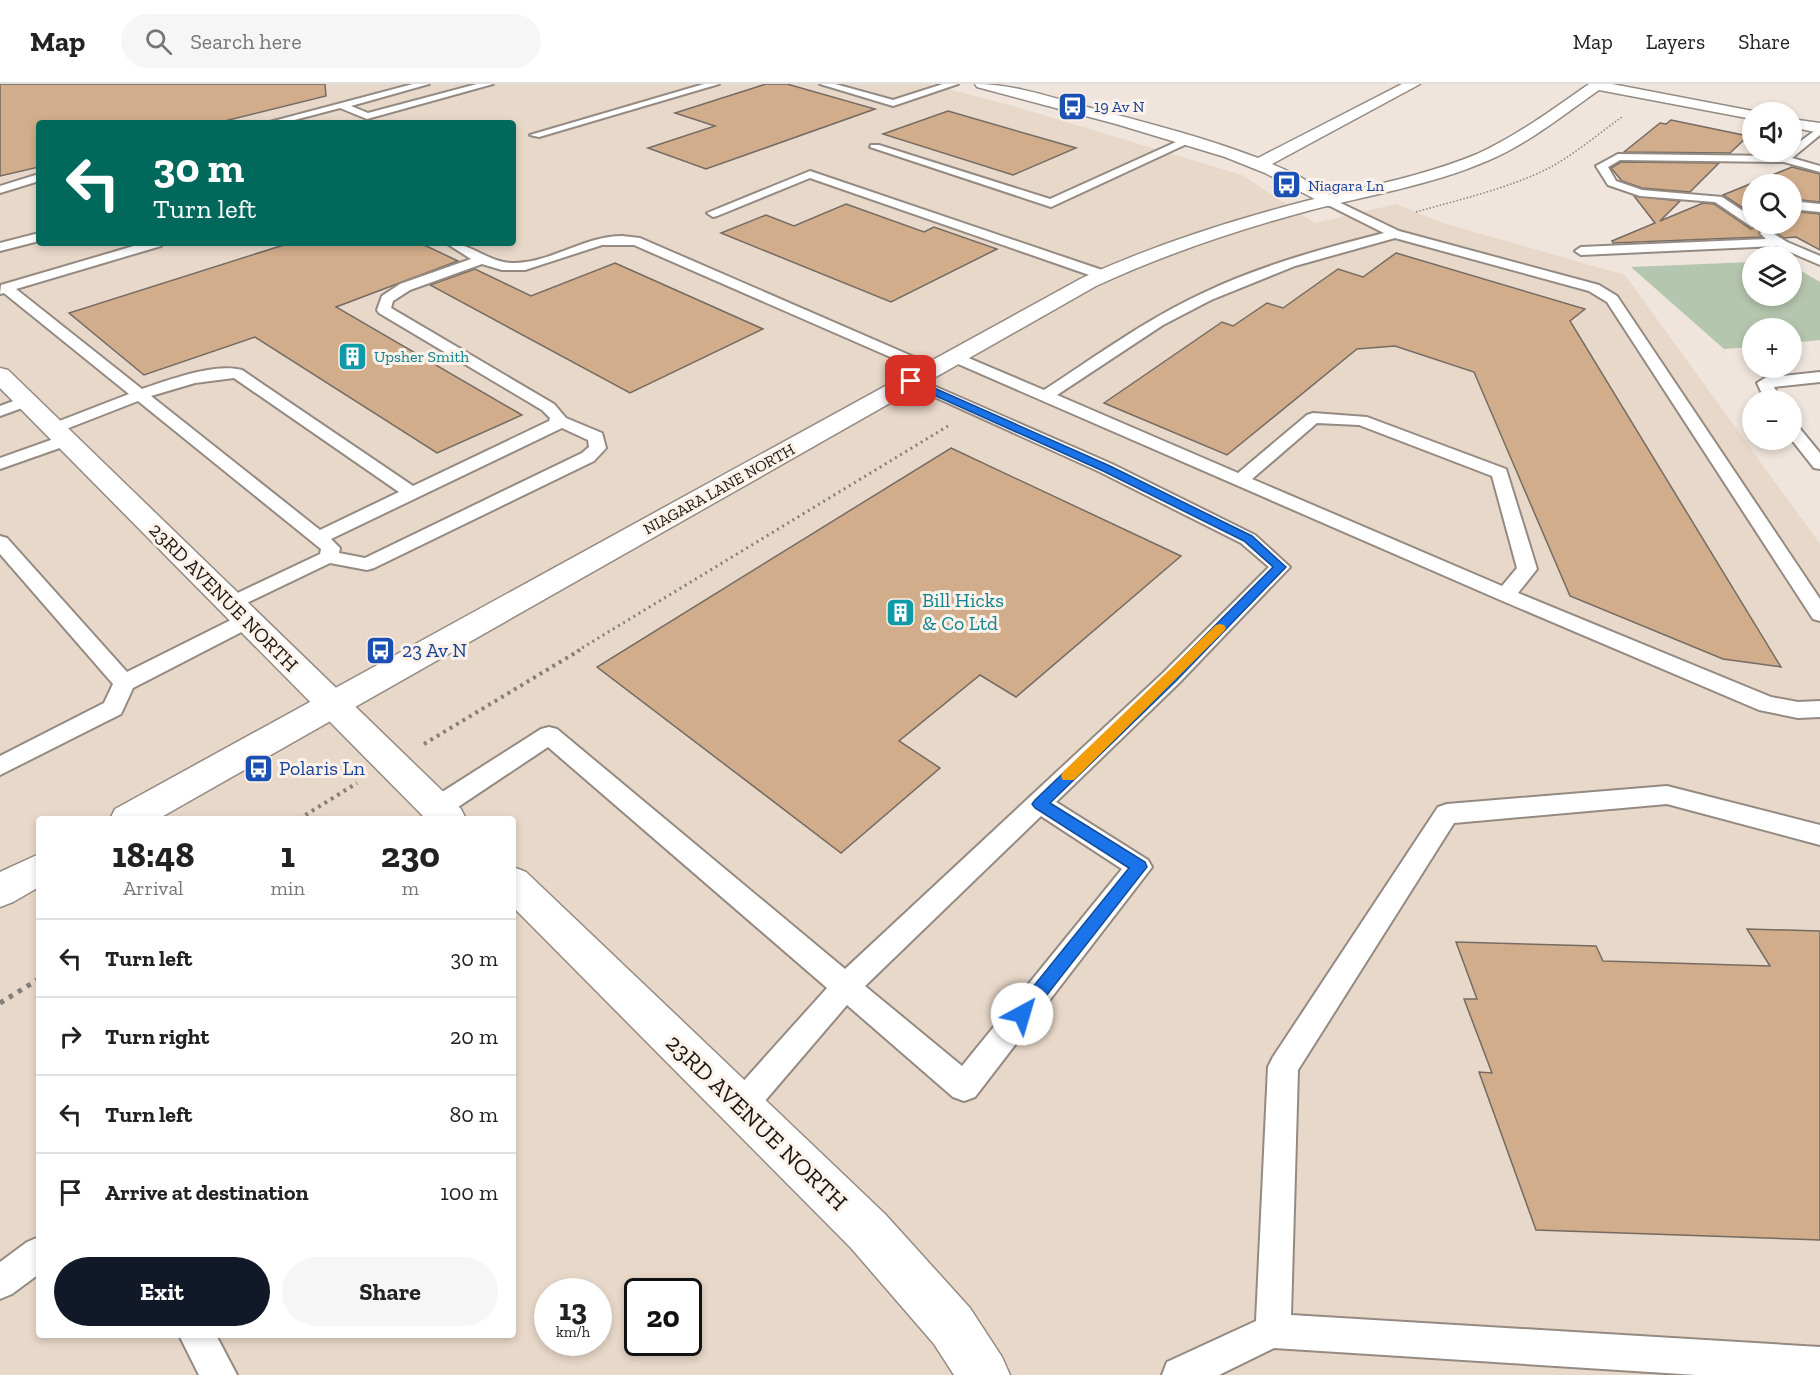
<!DOCTYPE html>
<html lang="en">
<head>
<meta charset="utf-8">
<style>
	body { margin:0; font-family:"Zilla Slab",serif; background:#f6f6f6; color:#222; height:100vh; display:flex; flex-direction:column; font-size:22px; white-space:nowrap }
	* { box-sizing:border-box; margin:0 }
	p { font-size:20px; color:#767676 }
	.icon { flex:none; width:33px; height:33px; fill:none; stroke:currentColor; stroke-width:2; stroke-linecap:round; stroke-linejoin:round }
	.map { position:relative; flex:1; overflow:hidden }
	.drawer { position:absolute; left:36px; top:732px; width:480px; height:522px; display:flex; flex-direction:column; background:#fff; border-radius:6px; box-shadow:0 3px 9px #0003 }
	.drawer>* { flex:none }
	.hud { position:absolute; left:36px; top:36px; width:480px; height:126px; border-radius:6px; box-shadow:0 3px 9px #0003; background:#00695c; color:#fff; overflow:hidden }
	.fabs { position:absolute; left:1742px; top:18px; display:grid; gap:12px }
	.fabs a { display:grid; place-items:center; width:60px; height:60px; border-radius:50%; background:#fff; box-shadow:0 3px 9px #0003; font-size:30px }
	.speed { position:absolute; left:534px; top:1194px; display:flex; gap:12px; font-size:30px; font-weight:700; text-align:center }
	.speed>* { display:grid; place-content:center; width:78px; height:78px; border-radius:50%; background:#fff; box-shadow:0 3px 9px #0003; line-height:1 }
	.speed small { font-size:15px; font-weight:400 }
	.speed .limit { border:3px solid #111; border-radius:9px; background:#fff; color:#111 }
	.pin { position:absolute; display:grid; place-items:center; width:51px; height:51px; color:#fff; margin:-26px; border-radius:12px; box-shadow:0 3px 9px #0006 }
	.me { position:absolute; width:66px; margin:-33px; rotate:39deg; stroke-linejoin:round; filter:drop-shadow(0 0 4px #0008) }
	.turn { display:flex; align-items:center; gap:21px; height:126px; padding:0 18px; font-size:27px }
	.turn .icon { width:78px; height:78px; stroke-width:2.5 }
	.turn b { display:block; font-size:42px; line-height:51px }
	.eta { display:flex; justify-content:space-evenly; align-items:center; height:102px; text-align:center }
	.eta b { font-size:36px; font-weight:800; line-height:42px }
	.primary-button { display:flex; gap:12px; margin-top:auto; padding:12px 18px }
	.primary-button a { flex:1; height:69px; border-radius:36px; background:#111827; color:#fff; font-size:24px; font-weight:800; line-height:69px; text-align:center }
	.primary-button a+a { background:#f6f6f6; color:#222 }
	ul { padding:0; list-style:none }
	li { display:flex; align-items:center; gap:18px; height:78px; padding:0 18px; border-top:2px solid #e0e0e0 }
	li div { flex:1 }
	li b { display:block; font-size:22px }
	li em { font-style:normal }
	header { display:flex; align-items:center; gap:36px; box-sizing:border-box; height:84px; padding:0 30px; background:#fff; border-bottom:2px solid #e0e0e0 }
	header strong { font-size:28px }
	nav { display:flex; gap:33px; margin-inline-start:auto; font-size:21px }
	.search { width:420px; height:54px; background:#f6f6f6; display:flex; align-items:center; gap:15px; box-sizing:border-box; padding:0 21px; border-radius:33px; color:#767676; font-size:22px }
	.map>svg:first-child { display:block }
	.built { fill:#e8d8c9; fill-rule:evenodd }
	.green { fill:#b5c6ae }
	.building { fill:#d2ad8b; stroke:#746b63; stroke-width:1.5 }
	.lines { fill:none; stroke-linecap:round; stroke-linejoin:round }
	.lane-casing { stroke:#948a82; stroke-width:4 }
	.street-casing { stroke:#948a82; stroke-width:3 }
	.secondary-casing { stroke:#948a82; stroke-width:3 }
	.path-far3 { stroke:#877f79; stroke-width:1.5; stroke-dasharray:1.5 2; stroke-linecap:butt }
	.path-far2 { stroke:#877f79; stroke-width:3; stroke-dasharray:2 4; stroke-linecap:butt }
	.path-far1 { stroke:#877f79; stroke-width:4; stroke-dasharray:3 4.5; stroke-linecap:butt }
	.path { stroke:#877f79; stroke-width:5; stroke-dasharray:4.5 6; stroke-linecap:butt }
	.lane { fill:#fff; fill-rule:evenodd }
	.street { fill:#fff; fill-rule:evenodd }
	.secondary { fill:#fff; fill-rule:evenodd }
	.route { fill:#1a73e8; stroke:#114b97; stroke-width:1.5 }
	.slow { fill:#f59e0b }
	.labels { text-anchor:middle; dominant-baseline:central; stroke-width:6; stroke-linejoin:round; paint-order:stroke }
	.far-transit-label { font-size:16px; fill:#164399; stroke:#fdf2e9; text-anchor:start }
	.far-culture-label { font-size:16px; fill:#0d838f; stroke:#fdf2e9; text-anchor:start }
	.far-street-label { font-size:16px; fill:#191613; stroke:#fdf2e9 }
	.street-label { font-size:20px; fill:#191613; stroke:#fdf2e9 }
	.culture-label { font-size:20px; fill:#0d838f; stroke:#fdf2e9; text-anchor:start }
	.transit-label { font-size:20px; fill:#164399; stroke:#fdf2e9; text-anchor:start }
	.near-street-label { font-size:24px; fill:#191613; stroke:#fdf2e9 }
</style>
</head>
<body>
<header>
<strong>Map</strong>
<div class="search"><svg class="icon" aria-label="search" viewBox="0 0 24 24"><circle cx="10" cy="10" r="6"/><path d="M15 15l6 6"/></svg>Search here</div>
<nav><a>Map</a><a>Layers</a><a>Share</a></nav>
</header>
<div class="map">
<svg width="1820" height="1291" viewBox="0 0 1820 1291">
	<rect width="100%" height="100%" fill="#f0e5dc"/>
	<!-- built -->
	<path class="built" d="M 0,0 L 929,0 L 1010,21 L 1242,91 L 1315,139 L 1396,120 L 1440,138 L 1625,191 L 1820,460 L 1820,1291 L 0,1291 ZM 39,39 L 513,39 L 513,159 L 39,159 ZM 39,735 L 513,735 L 513,1251 L 39,1251 ZM 548,1208 L 598,1208 L 598,1258 L 548,1258 ZM 638,1208 L 688,1208 L 688,1258 L 638,1258 Z"/>
	<!-- green -->
	<polygon class="green" points="1752,178 1752,212 1791,212 1791,181 1820,198 1820,256 1791,259 1791,244 1752,244 1752,263 1724,265 1631,183"/>
	<!-- building -->
	<g class="building">
		<polygon points="0,0 325,0 326,12 217,39 39,39 39,83 0,92"/>
		<polygon points="766,0 787,0 875,25 706,85 648,64 715,42 675,29"/>
		<polygon points="948,27 1076,64 1013,91 883,50"/>
		<polygon points="1671,36 1748,52 1730,69 1624,68 1660,39 1666,40"/>
		<polygon points="1621,78 1719,79 1690,108 1642,104 1622,97 1611,84"/>
		<polygon points="1792,83 1820,90 1820,118 1791,115 1791,100 1752,100 1752,130 1723,111"/>
		<polygon points="1634,112 1680,117 1660,137 1703,119 1714,120 1751,145 1760,140 1791,140 1791,127 1820,130 1820,166 1796,153 1784,154 1767,143 1759,147 1761,153 1613,159 1612,157 1655,139"/>
		<polygon points="846,120 924,148 934,143 997,165 891,218 721,149 766,131 794,142"/>
		<polygon points="290,159 420,159 458,177 336,223 522,331 437,369 255,253 144,291 69,229"/>
		<polygon points="1396,169 1585,225 1570,237 1781,583 1723,575 1570,512 1474,288 1395,262 1357,265 1227,371 1104,319 1222,238 1233,242 1267,219 1283,224 1338,185 1363,193"/>
		<polygon points="615,179 763,245 630,309 430,201 475,185 531,212"/>
		<polygon points="951,364 1181,472 1016,613 980,591 899,657 940,684 841,769 597,583"/>
		<polygon points="1747,845 1820,847 1820,1156 1536,1146 1479,988 1492,989 1464,915 1477,915 1456,858 1596,862 1603,877 1770,882"/>
	</g>
	<g class="lines">
		<defs>
			<g id="lane">
				<polygon points="413,0 429,0 351,22 368,29 477,0 493,0 367,35 340,24 283,39 266,39"/>
				<polygon points="704,0 719,0 539,53 530,51"/>
				<polygon points="820,0 835,0 893,16 943,0 958,0 893,22"/>
				<polygon points="1820,43 1820,51 1792,74 1820,82 1820,88 1784,78 1620,76 1608,83 1616,97 1642,106 1722,113 1752,133 1752,140 1758,140 1752,143 1715,118 1640,112 1608,101 1596,82 1618,70 1781,72 1791,68 1791,64"/>
				<polygon points="1187,53 1192,56 1191,58 1051,123 870,63 871,61 879,61 1050,115"/>
				<polygon points="810,87 1108,188 1110,191 1103,195 1098,194 810,94 717,132 713,133 707,129"/>
				<polygon points="39,90 39,97 0,109 0,102"/>
				<path d="M 1328,113 L 1399,147 L 1599,201 L 1617,212 L 1820,515 L 1820,537 L 1813,535 L 1607,218 L 1589,207 L 1395,154 L 1295,182 L 1211,216 L 1163,241 L 1057,311 L 1238,389 L 1307,331 L 1313,329 L 1367,333 L 1506,385 L 1537,485 L 1518,509 L 1771,613 L 1798,618 L 1820,617 L 1820,633 L 1798,634 L 1759,626 L 1498,515 L 949,276 L 947,273 L 949,270 L 959,270 L 1044,306 C 1095,273 1145,236 1201,210 C 1259,182 1321,165 1384,149 L 1324,119 L 1324,115 ZM 1317,339 L 1359,341 L 1492,392 L 1517,484 L 1502,502 L 1252,395 Z"/>
				<polygon points="1791,117 1820,120 1820,128 1791,125"/>
				<polygon points="1766,145 1787,158 1820,172 1820,181 1776,162 1581,171 1575,167 1581,163 1766,155 1760,149"/>
				<polygon points="39,149 39,157 0,167 0,159"/>
				<path d="M 622,152 L 640,154 L 937,283 L 940,286 L 937,289 L 927,289 L 634,161 L 602,161 L 525,186 L 502,186 L 482,180 L 410,206 L 393,217 L 391,224 L 554,320 L 566,334 L 602,349 L 606,364 L 594,377 L 374,484 L 367,486 L 330,479 L 232,526 L 225,525 L 222,520 L 225,515 L 320,470 L 321,465 L 138,317 L 61,347 L 49,347 L 47,344 L 49,341 L 129,310 L 4,209 L 0,210 L 1,201 L 144,159 L 163,159 L 161,162 L 16,205 L 142,305 C 169,296 214,279 242,286 L 413,402 L 549,337 L 550,334 L 542,326 L 379,229 L 377,226 L 382,212 L 400,200 L 471,175 L 446,159 C 473,159 489,180 515,179 C 553,178 584,152 622,152 ZM 234,294 L 399,408 L 320,446 L 151,312 L 195,299 ZM 562,344 L 588,356 L 589,363 L 582,369 L 365,474 L 339,469 L 340,464 L 331,455 Z"/>
				<polygon points="1820,288 1820,298 1774,303 1781,316 1765,316 1757,299 1765,294"/>
				<path d="M 911,292 L 1112,380 L 1255,451 L 1290,483 L 1179,599 L 1056,718 L 1148,776 L 1152,783 L 975,1013 L 964,1017 L 953,1013 L 847,921 L 752,1032 L 741,1037 L 730,1032 L 726,1022 L 730,1012 L 827,904 L 548,663 L 446,731 L 437,733 L 428,731 L 425,724 L 428,717 L 541,645 L 549,643 L 557,645 L 845,885 L 1163,589 L 1269,483 L 1241,459 L 1100,388 L 906,300 L 903,297 L 906,294 ZM 1041,732 L 1122,785 L 962,982 L 865,902 Z"/>
				<polygon points="27,312 35,317 33,320 0,332 0,322"/>
				<polygon points="1791,339 1797,341 1820,369 1820,385 1814,384 1791,355"/>
				<polygon points="65,351 73,356 71,360 0,385 0,374"/>
				<polygon points="0,452 7,454 127,588 241,531 248,529 255,531 258,536 255,541 133,604 121,630 0,691 0,672 104,619 113,600 0,470"/>
				<polygon points="1667,702 1820,741 1820,761 1667,720 1454,739 1298,986 1291,1231 1820,1263 1820,1291 1697,1291 1274,1264 1219,1291 1162,1291 1167,1278 1256,1237 1268,983 1273,973 1438,723 1447,720"/>
				<polygon points="39,1153 39,1190 12,1210 0,1215 0,1178 27,1158"/>
				<polygon points="179,1251 216,1251 237,1291 199,1291"/>
			</g>
			<g id="street">
				<path d="M 975,0 C 1013,0 1050,13 1087,23 C 1144,38 1203,53 1258,74 L 1402,0 L 1420,0 L 1272,80 L 1297,91 L 1334,113 L 1337,117 L 1334,121 L 1328,122 L 1265,89 L 1225,73 L 1116,40 L 977,3 Z"/>
				<polygon points="0,284 8,286 461,725 466,735 426,735 0,304"/>
				<polygon points="513,783 526,788 885,1130 970,1224 1002,1273 1010,1291 954,1291 934,1260 851,1164 513,823"/>
			</g>
			<g id="secondary">
				<path d="M 1589,0 L 1612,0 L 1758,28 L 1752,28 L 1752,35 L 1599,6 C 1563,31 1528,60 1487,77 C 1431,101 1370,111 1311,126 C 1237,146 1165,170 1096,202 L 158,735 L 110,735 L 115,725 L 1082,194 C 1154,161 1229,137 1306,117 C 1363,103 1422,93 1477,70 C 1517,52 1553,25 1589,0 Z"/>
				<polygon points="1791,35 1820,39 1820,49 1791,43"/>
				<polygon points="39,770 39,803 13,818 0,823 0,788"/>
			</g>
		</defs>
		<!-- lane casing -->
		<use href="#lane" class="lane-casing"/>
		<!-- street casing -->
		<use href="#street" class="street-casing"/>
		<!-- secondary casing -->
		<use href="#secondary" class="secondary-casing"/>
		<!-- path-far3 -->
		<path class="path-far3" d="M 1416,128 C 1461,115 1507,105 1549,84 C 1575,70 1598,50 1622,33"/>
		<!-- path-far2 -->
		<polyline class="path-far2" points="577,567 948,342"/>
		<!-- path-far1 -->
		<g class="path-far1">
			<polyline points="424,660 580,566"/>
			<polyline points="299,735 357,699"/>
		</g>
		<!-- path -->
		<polyline class="path" points="0,919 39,895"/>
		<!-- lane -->
		<use href="#lane" class="lane"/>
		<!-- street -->
		<use href="#street" class="street"/>
		<!-- secondary -->
		<use href="#secondary" class="secondary"/>
	</g>
	<!-- route -->
	<polygon class="route" points="907,295 914,295 1110,382 1252,452 1286,483 1176,597 1050,719 1145,778 1147,783 1028,935 1022,938 1016,935 1014,930 1016,924 1129,784 1035,724 1032,720 1035,716 1166,591 1273,483 1244,457 1103,387 907,299"/>
	<!-- slow -->
	<polygon class="slow" points="1220,540 1224,541 1226,544 1224,547 1074,696 1063,696 1061,692 1063,688 1216,541"/>
	<!-- icons -->
	<defs>
		<symbol id="bus-square" viewBox="-11 -11 22 22"><rect x="-9" y="-9" width="18" height="18" rx="4" fill="#1a4fb4" stroke="#fdf2e9"/><path d="M-5-6H5V4H4V6H2V4H-2V6H-4V4H-5ZM-3.5-4V0h7V-4ZM-3.5 1.2v1.5H-2V1.2ZM2 1.2v1.5H3.5V1.2Z" fill="#fff"/></symbol>
		<symbol id="building-square" viewBox="-11 -11 22 22"><rect x="-9" y="-9" width="18" height="18" rx="4" fill="#0f9aa8" stroke="#fdf2e9"/><path d="M-4-6H4V6H1V3H-1V6H-4ZM-2.5-4.3h1.7v1.8h-1.7ZM.8-4.3h1.7v1.8H.8ZM-2.5-1h1.7V.8h-1.7ZM.8-1h1.7V.8H.8Z" fill="#fff"/></symbol>
	</defs>
	<g fill-rule="evenodd">
		<use href="#bus-square" x="1056" y="6" width="33" height="33"/>
		<use href="#bus-square" x="1270" y="84" width="33" height="33"/>
		<use href="#building-square" x="336" y="256" width="33" height="33"/>
		<use href="#building-square" x="884" y="512" width="33" height="33"/>
		<use href="#bus-square" x="364" y="550" width="33" height="33"/>
		<use href="#bus-square" x="242" y="668" width="33" height="33"/>
	</g>
	<g class="labels">
		<!-- far-transit labels -->
		<g class="far-transit-label">
			<text x="1094" y="22">19 Av N</text>
			<text x="1308" y="101">Niagara Ln</text>
		</g>
		<!-- far-culture labels -->
		<g class="far-culture-label">
			<text x="374" y="272">Upsher Smith</text>
		</g>
		<!-- far-street labels -->
		<g class="far-street-label">
			<text transform="translate(719 405) rotate(-29)">NIAGARA LANE NORTH</text>
		</g>
		<!-- street labels -->
		<g class="street-label">
			<text transform="translate(224 513) rotate(45)">23RD AVENUE NORTH</text>
		</g>
		<!-- culture labels -->
		<g class="culture-label">
			<text x="922" y="516">Bill Hicks<tspan x="922" dy="23">&amp; Co Ltd</tspan></text>
		</g>
		<!-- transit labels -->
		<g class="transit-label">
			<text x="402" y="566">23 Av N</text>
			<text x="279" y="684">Polaris Ln</text>
		</g>
		<!-- near-street labels -->
		<g class="near-street-label">
			<text transform="translate(757 1038) rotate(44)">23RD AVENUE NORTH</text>
		</g>
	</g>
</svg>
<div class="fabs">
<a><svg class="icon" aria-label="sound" viewBox="0 0 24 24"><path d="M4 9h4l5-4v14l-5-4H4zM17 9q2 3 0 6"/></svg></a>
<a><svg class="icon" aria-label="search" viewBox="0 0 24 24"><circle cx="10" cy="10" r="6"/><path d="M15 15l6 6"/></svg></a>
<a><svg class="icon" aria-label="layers" viewBox="0 0 24 24"><path d="M12 4l9 5-9 5-9-5zM3 14l9 5 9-5"/></svg></a>
<a>+</a>
<a>−</a>
</div>
<div class="speed"><div>13<small>km/h</small></div><div class="limit">20</div></div>
<div class="pin" style="left:911px;top:297px;background:#d93025"><svg class="icon" aria-label="arrive" viewBox="0 0 24 24"><path d="M6 21V4h12l-3 4 3 4H6"/></svg></div>
<svg class="me" style="left:1022px;top:930px" viewBox="-20 -20 40 40"><circle r="19" fill="#fff"/><path d="M0-13L10 11 0 6-10 11z" fill="#1a73e8"/></svg>
<div class="hud">
<div class="turn"><svg class="icon" aria-label="left" viewBox="0 0 24 24"><path d="M17 20v-9H6M10 6l-5 5 5 5"/></svg><div><b>30 m</b>Turn left</div></div>
</div>
<section class="drawer">
<div class="eta">
<div><b>18:48</b><p>Arrival</p></div>
<div><b>1</b><p>min</p></div>
<div><b>230</b><p>m</p></div>
</div>
<ul>
<li><svg class="icon" aria-label="left" viewBox="0 0 24 24"><path d="M17 20v-9H6M10 6l-5 5 5 5"/></svg><div><b>Turn left</b></div><em>30 m</em></li>
<li><svg class="icon" aria-label="right" viewBox="0 0 24 24"><path d="M7 20v-9h11M14 6l5 5-5 5"/></svg><div><b>Turn right</b></div><em>20 m</em></li>
<li><svg class="icon" aria-label="left" viewBox="0 0 24 24"><path d="M17 20v-9H6M10 6l-5 5 5 5"/></svg><div><b>Turn left</b></div><em>80 m</em></li>
<li><svg class="icon" aria-label="arrive" viewBox="0 0 24 24"><path d="M6 21V4h12l-3 4 3 4H6"/></svg><div><b>Arrive at destination</b></div><em>100 m</em></li>
</ul>
<div class="primary-button"><a>Exit</a><a>Share</a></div>
</section>
</div>
</body>
</html>
